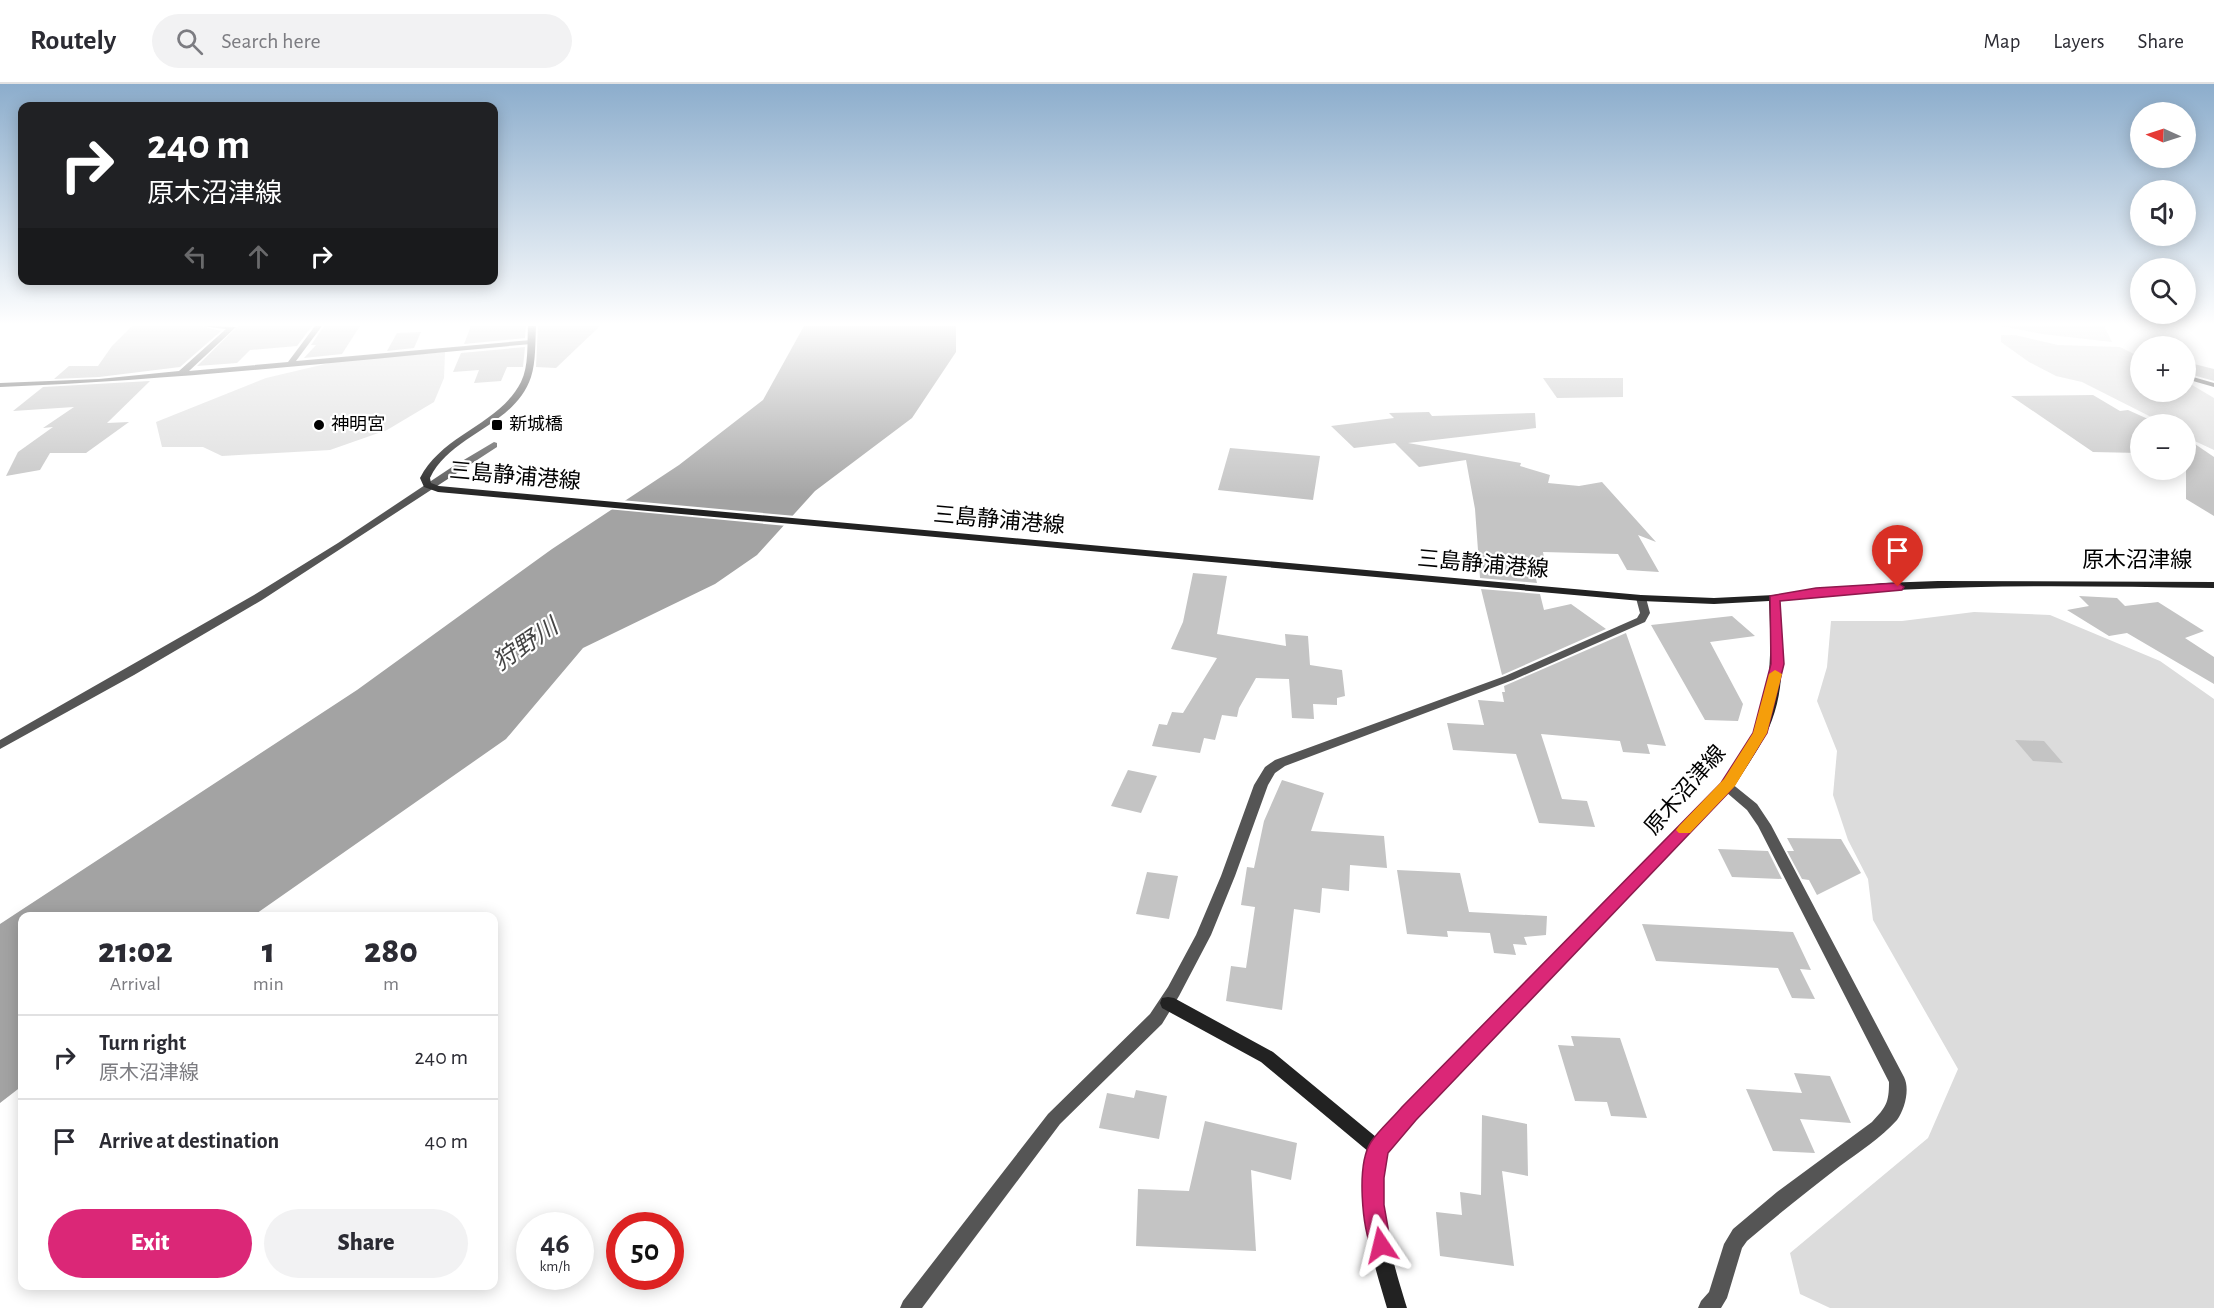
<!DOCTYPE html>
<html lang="en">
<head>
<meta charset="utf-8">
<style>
	body { margin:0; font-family:"Alegreya Sans","Noto Sans JP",sans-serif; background:#f2f2f3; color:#2b2b33; height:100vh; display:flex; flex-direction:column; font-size:22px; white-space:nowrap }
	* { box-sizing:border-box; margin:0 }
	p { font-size:20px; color:#7c7c81 }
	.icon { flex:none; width:33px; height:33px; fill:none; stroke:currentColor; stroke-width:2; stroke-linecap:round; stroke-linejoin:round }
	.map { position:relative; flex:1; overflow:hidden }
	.drawer { position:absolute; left:18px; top:828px; width:480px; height:378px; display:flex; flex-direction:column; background:#fff; border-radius:12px; box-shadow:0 3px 15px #0003 }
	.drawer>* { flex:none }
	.top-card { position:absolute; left:18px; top:18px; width:480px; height:183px; border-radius:12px; box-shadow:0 3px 15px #0003; background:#202124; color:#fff; overflow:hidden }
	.needle { width:39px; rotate:273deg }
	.tools { position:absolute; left:2130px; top:18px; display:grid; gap:12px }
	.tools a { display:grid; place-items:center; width:66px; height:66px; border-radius:50%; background:#fff; box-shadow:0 3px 15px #0003; font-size:30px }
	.speed { position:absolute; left:516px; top:1128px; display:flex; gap:12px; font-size:30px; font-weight:700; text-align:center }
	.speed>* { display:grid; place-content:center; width:78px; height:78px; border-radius:50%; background:#fff; box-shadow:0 3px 15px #0003; line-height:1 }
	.speed small { font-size:15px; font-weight:400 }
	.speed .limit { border:9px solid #d22; background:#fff; color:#111 }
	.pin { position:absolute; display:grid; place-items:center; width:51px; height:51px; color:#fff; margin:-62px -26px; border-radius:50% 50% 50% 0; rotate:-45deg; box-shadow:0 0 6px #0007 }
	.pin .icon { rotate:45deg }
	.me { position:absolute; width:66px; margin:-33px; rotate:350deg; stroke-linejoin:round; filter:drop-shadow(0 0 4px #0008) }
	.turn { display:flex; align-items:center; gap:21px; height:126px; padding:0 30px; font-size:27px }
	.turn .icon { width:78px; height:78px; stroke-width:2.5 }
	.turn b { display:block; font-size:42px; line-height:51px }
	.lanes { display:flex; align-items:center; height:57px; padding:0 30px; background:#0003; justify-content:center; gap:30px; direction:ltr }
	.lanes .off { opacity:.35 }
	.eta { display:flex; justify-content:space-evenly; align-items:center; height:102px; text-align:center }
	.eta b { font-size:36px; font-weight:800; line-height:42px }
	.button { display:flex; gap:12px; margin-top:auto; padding:12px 30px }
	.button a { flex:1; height:69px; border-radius:36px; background:#db2777; color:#fff; font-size:24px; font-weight:800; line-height:69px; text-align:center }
	.button a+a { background:#f2f2f3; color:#2b2b33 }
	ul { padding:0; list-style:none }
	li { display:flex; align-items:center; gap:18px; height:84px; padding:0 30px; border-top:2px solid #e1e1e2 }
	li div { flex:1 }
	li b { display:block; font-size:22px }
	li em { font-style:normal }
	header { display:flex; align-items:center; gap:36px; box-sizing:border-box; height:84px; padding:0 30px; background:#fff; border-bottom:2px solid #e1e1e2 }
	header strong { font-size:28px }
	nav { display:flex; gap:33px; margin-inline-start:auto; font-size:21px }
	.search { width:420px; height:54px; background:#f2f2f3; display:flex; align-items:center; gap:15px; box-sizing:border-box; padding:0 21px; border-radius:33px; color:#7c7c81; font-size:22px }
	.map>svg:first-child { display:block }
	.green { fill:#dcdcdc }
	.water { fill:#a3a3a3 }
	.pier { fill:#fff }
	.building { fill:#c4c4c4 }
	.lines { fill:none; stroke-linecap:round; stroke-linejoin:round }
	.street { fill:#555; fill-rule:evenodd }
	.secondary { fill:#222; fill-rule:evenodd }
	.route { fill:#db2777; stroke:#8e194d; stroke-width:1.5 }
	.slow { fill:#f59e0b }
	.poi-dot { fill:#000; stroke:#fff; stroke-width:2 }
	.labels { text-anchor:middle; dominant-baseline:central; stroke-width:4.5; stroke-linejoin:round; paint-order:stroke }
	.far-poi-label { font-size:18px; fill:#000; stroke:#fff; text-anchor:start }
	.street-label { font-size:22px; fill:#000; stroke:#fff }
	.water-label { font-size:24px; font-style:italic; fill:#444; stroke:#fff }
</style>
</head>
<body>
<header>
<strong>Routely</strong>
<div class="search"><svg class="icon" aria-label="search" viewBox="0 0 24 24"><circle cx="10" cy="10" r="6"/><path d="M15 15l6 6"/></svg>Search here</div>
<nav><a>Map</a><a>Layers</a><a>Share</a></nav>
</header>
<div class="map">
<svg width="2214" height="1224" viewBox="0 0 2214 1224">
	<rect width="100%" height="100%" fill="#fff"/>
	<!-- green -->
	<g class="green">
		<polygon points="2002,242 2104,242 2112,258 2042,250"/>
		<polygon points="2001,251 2015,251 2058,261 2120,263 2140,273 2140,308 2186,308 2187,298 2214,314 2214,366 2186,353 2186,340 2165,340 2082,298 2056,292 2029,278 2001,258"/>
		<polygon points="445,268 444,294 434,318 387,346 330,366 222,372 203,363 162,363 156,338 266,294 338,277"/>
		<polygon points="1974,528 2050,531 2160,577 2214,615 2214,1224 1830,1224 1800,1210 1790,1169 1928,1054 1958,985 1873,836 1868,795 1848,756 1833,711 1837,667 1817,617 1827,583 1831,537 1902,537"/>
	</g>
	<!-- water -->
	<polygon class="water" points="804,242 956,242 956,268 912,334 815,407 757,471 715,500 583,564 506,655 253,832 22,832 22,1002 0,1019 0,840 357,606 552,465 679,381 763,316"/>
	<!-- pier -->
	<polygon class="pier" points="621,416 796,432 787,442 607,425"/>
	<!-- building -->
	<g class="building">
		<polygon points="132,242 200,242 221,247 180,283 99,293 54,295 69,282 98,282 112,262"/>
		<polygon points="238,242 312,242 297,262 250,266 237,279 197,282"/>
		<polygon points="324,242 360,242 342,270 304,274 316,261 311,261"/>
		<polygon points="471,242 526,242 525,254 464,260"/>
		<polygon points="538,242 600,242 556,284 536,283"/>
		<polygon points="421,248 414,264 387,267 397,249"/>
		<polygon points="525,263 523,283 507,283 501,297 474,299 479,286 453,288 461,269"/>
		<polygon points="2186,278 2214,285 2214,297 2186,289"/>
		<polygon points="1543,294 1623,294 1623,313 1557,314"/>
		<polygon points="150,297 107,339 129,338 86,369 50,369 40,386 6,392 18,368 53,343 43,344 74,323 13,327 43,303"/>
		<polygon points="2093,311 2120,327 2128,326 2159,340 2140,340 2140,369 2093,368 2011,312"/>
		<polygon points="1429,328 1432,332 1535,329 1536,344 1408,359 1521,379 1520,382 1550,391 1548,399 1579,402 1602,398 1656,458 1638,451 1659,488 1627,486 1618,470 1543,468 1545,479 1532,478 1537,499 1480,494 1475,425 1466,376 1419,383 1395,359 1354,364 1331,342 1394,334 1389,329"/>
		<polygon points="2186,354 2214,373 2214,432 2186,415"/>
		<polygon points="1230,364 1320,372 1313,416 1218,406"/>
		<polygon points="1193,489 1227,492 1217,550 1286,562 1285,550 1308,552 1310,581 1342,586 1345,612 1337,614 1337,621 1313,620 1314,635 1292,634 1289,595 1256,594 1239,624 1237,633 1222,631 1215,656 1204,654 1200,669 1152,662 1159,640 1167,641 1172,628 1183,629 1217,574 1171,565 1183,538"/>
		<polygon points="1481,505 1540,510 1544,526 1571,520 1606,545 1502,591"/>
		<polygon points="2079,512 2117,514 2125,522 2158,518 2204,547 2185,554 2214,573 2214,600 2127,549 2109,552 2067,526 2089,522"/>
		<polygon points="1732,532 1755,552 1710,558 1743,620 1738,637 1705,636 1651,541"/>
		<polygon points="1626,549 1666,662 1647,660 1650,670 1623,668 1620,657 1541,650 1562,715 1587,717 1595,743 1539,739 1516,670 1453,666 1447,639 1484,641 1478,616 1504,618 1502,608 1505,608 1504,602"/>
		<polygon points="2015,656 2044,657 2063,679 2033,677"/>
		<polygon points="1128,686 1157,692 1141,729 1111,722"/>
		<polygon points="1282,696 1324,709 1311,747 1384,752 1387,784 1350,781 1349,807 1322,804 1320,829 1294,825 1282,926 1226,917 1231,882 1246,884 1255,823 1241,821 1247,783 1254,784 1264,737"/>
		<polygon points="1787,754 1841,755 1861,789 1817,811 1809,796 1802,795 1787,767 1794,767"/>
		<polygon points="1718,765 1768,767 1782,795 1732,793"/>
		<polygon points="1397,786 1460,789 1469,828 1547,832 1546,851 1524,853 1527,861 1513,860 1516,871 1494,869 1490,849 1447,847 1448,853 1407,850"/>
		<polygon points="1147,788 1178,792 1169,835 1136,830"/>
		<polygon points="1642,840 1793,848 1811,886 1800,885 1815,915 1792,914 1778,884 1656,877"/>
		<polygon points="1571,952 1620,954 1647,1034 1611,1032 1607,1018 1575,1017 1558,961 1574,962"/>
		<polygon points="1794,989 1830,992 1851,1039 1800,1035 1815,1069 1773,1067 1746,1005 1802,1009"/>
		<polygon points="1136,1006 1167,1012 1159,1055 1099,1044 1107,1009 1134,1014"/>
		<polygon points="1482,1031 1527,1040 1528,1092 1502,1087 1514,1182 1440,1172 1436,1128 1462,1131 1460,1108 1481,1111"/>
		<polygon points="1205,1037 1297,1059 1291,1096 1251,1086 1256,1167 1136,1162 1138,1105 1189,1107"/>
	</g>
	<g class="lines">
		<!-- street -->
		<g class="street">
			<path d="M 202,242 L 236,243 L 189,287 L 288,278 L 315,242 L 322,242 L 296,277 L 531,256 L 535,258 L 531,260 C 354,276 178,296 0,303 L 0,299 L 99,295 L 179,287 L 226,245 Z"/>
			<polygon points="2186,291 2214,299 2214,303 2186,295"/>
			<polygon points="494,358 497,359 497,363 262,516 134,591 0,665 0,656 254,511 338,459 452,383"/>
			<polygon points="1641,511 1646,514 1650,529 1645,538 1513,596 1285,682 1275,689 1268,701 1235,792 1211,851 1179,912 1162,940 1060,1040 922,1224 900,1224 903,1217 1048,1030 1150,930 1168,903 1196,851 1221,792 1254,701 1265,683 1275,676 1505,592 1637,534 1640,529 1636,514"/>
			<path d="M 1726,698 L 1731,699 L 1757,720 L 1771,741 L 1904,993 C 1910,1005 1905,1025 1897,1036 C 1881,1054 1859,1068 1840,1082 C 1808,1107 1777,1131 1747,1157 L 1742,1164 L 1727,1214 L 1721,1224 L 1698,1224 L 1701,1217 L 1709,1208 L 1724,1160 L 1733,1145 L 1777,1108 L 1872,1038 C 1886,1023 1889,1019 1889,998 L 1758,742 L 1747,726 L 1719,702 L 1721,699 Z"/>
		</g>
		<!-- secondary -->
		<path class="secondary" d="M 528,242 L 536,242 C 535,259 536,277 531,293 C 515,342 451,350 430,394 L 431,399 L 439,402 L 1641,511 L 1714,514 L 1774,511 L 1883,499 L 1938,497 L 2214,498 L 2214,504 C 2069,502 1924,498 1780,517 C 1782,556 1786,599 1772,636 C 1763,660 1748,680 1735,701 L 1415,1034 C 1406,1045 1394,1054 1388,1066 C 1369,1103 1395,1185 1407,1224 L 1387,1224 C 1373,1176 1353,1118 1369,1068 L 1261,978 L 1162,924 L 1160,919 L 1162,914 L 1168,913 L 1174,914 L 1273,968 L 1376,1053 L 1403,1024 L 1725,695 C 1734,680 1745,667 1753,651 C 1773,609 1771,563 1769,517 L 1714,520 L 1641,517 L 438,408 L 424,403 L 420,394 C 442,350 499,341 521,298 C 529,282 527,260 528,242 Z"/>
	</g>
	<!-- sky -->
	<linearGradient id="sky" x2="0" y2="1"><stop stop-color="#8cadcc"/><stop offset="0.58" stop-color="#fff"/><stop offset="1" stop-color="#fff" stop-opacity="0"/></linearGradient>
	<rect width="2214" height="414" fill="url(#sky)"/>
	<!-- route -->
	<path class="route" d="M 1898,499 L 1904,503 L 1902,506 L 1780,517 L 1784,580 L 1767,649 L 1731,706 L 1416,1036 L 1388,1069 L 1384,1094 L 1384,1121 L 1391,1161 L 1388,1168 L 1381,1171 L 1373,1168 C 1362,1144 1356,1081 1371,1058 C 1379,1046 1392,1035 1402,1023 L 1721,699 L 1753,649 L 1771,580 L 1770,512 L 1816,504 Z"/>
	<!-- slow -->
	<polygon class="slow" points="1775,586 1782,590 1767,649 1735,702 1690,749 1679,749 1676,746 1679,742 1724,695 1753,649 1769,590"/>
	<!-- markers -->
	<g class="poi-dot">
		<circle cx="319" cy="341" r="6"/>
		<rect x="491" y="335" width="12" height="12" rx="3"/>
	</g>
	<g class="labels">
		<!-- far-poi labels -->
		<g class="far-poi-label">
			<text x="331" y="341">神明宮</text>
			<text x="509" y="341">新城橋</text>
		</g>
		<!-- street labels -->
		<g class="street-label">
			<text transform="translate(515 392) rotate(5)">三島静浦港線</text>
			<text transform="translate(999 436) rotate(5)">三島静浦港線</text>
			<text x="2137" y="476">原木沼津線</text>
			<text transform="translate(1483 480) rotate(5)">三島静浦港線</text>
			<text transform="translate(1685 706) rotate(-49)">原木沼津線</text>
		</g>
		<!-- water labels -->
		<g class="water-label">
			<text transform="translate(526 561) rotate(-34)">狩野川</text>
		</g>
	</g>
</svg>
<div class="tools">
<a><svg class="needle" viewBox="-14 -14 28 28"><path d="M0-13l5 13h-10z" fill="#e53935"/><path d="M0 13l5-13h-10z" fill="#7c7c81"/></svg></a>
<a><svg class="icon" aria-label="sound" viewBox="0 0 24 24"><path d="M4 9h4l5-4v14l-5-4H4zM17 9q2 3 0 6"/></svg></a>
<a><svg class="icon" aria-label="search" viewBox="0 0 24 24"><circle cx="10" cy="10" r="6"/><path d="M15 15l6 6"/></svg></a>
<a>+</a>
<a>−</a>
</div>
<div class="speed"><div>46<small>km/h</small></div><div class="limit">50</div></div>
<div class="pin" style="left:1898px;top:503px;background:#d93025"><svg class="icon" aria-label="arrive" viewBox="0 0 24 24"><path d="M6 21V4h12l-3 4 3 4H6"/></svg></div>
<svg class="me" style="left:1381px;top:1161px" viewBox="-20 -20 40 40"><path d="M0-17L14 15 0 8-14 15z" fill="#db2777" stroke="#fff" stroke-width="4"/></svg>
<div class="top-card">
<div class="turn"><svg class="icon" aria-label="right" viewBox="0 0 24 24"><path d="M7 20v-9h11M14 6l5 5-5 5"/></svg><div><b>240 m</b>原木沼津線</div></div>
<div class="lanes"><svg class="icon off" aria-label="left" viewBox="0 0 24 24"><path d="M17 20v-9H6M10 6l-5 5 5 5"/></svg><svg class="icon off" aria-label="ahead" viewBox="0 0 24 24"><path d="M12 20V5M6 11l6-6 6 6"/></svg><svg class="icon" aria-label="right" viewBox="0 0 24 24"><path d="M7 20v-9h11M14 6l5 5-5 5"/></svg></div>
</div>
<section class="drawer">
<div class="eta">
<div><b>21:02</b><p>Arrival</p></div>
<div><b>1</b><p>min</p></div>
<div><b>280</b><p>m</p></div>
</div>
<ul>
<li><svg class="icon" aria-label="right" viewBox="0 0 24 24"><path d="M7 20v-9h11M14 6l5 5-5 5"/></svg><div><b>Turn right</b><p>原木沼津線</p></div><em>240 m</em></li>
<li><svg class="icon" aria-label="arrive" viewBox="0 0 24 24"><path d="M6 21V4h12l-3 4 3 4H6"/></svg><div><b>Arrive at destination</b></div><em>40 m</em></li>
</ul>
<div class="button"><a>Exit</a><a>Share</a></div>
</section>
</div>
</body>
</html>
